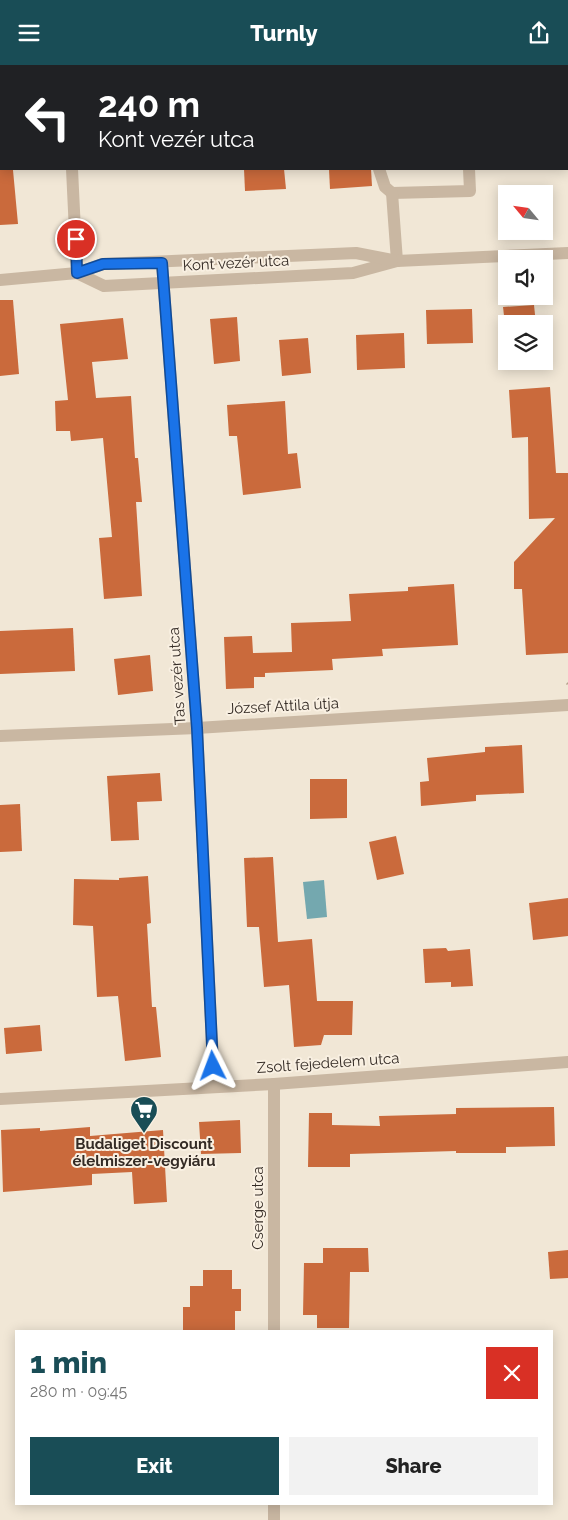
<!DOCTYPE html>
<html lang="en">
<head>
<meta charset="utf-8">
<style>
	body { margin:0; font-family:Raleway,sans-serif; background:#f2f2f2; color:#222; height:100vh; display:flex; flex-direction:column; font-size:19px; white-space:nowrap }
	* { box-sizing:border-box; margin:0 }
	p { font-size:16px; color:#767676 }
	.icon { flex:none; width:28px; height:28px; fill:none; stroke:currentColor; stroke-width:2; stroke-linecap:round; stroke-linejoin:round }
	.map { position:relative; flex:1; overflow:hidden }
	.drawer { position:absolute; left:15px; top:1265px; width:538px; height:175px; display:flex; flex-direction:column; background:#fff; border-radius:0px; box-shadow:0 2px 12px #0003 }
	.drawer>* { flex:none }
	.top-card { position:absolute; left:0px; top:0px; width:569px; height:105px; box-shadow:0 2px 12px #0003; background:#202124; color:#fff; overflow:hidden }
	.needle { width:32px; rotate:299deg }
	.controls { position:absolute; left:498px; top:120px; display:grid; gap:10px }
	.controls a { display:grid; place-items:center; width:55px; height:55px; border-radius:0px; background:#fff; box-shadow:0 2px 12px #0003; font-size:25px }
	.pin { position:absolute; display:grid; place-items:center; width:42px; height:42px; color:#fff; margin:-21px; border:2px solid #fff; border-radius:50%; box-shadow:0 1px 5px #0007 }
	.me { position:absolute; width:55px; margin:-28px; rotate:357deg; stroke-linejoin:round; filter:drop-shadow(0 0 4px #0008) }
	.turn { display:flex; align-items:center; gap:18px; height:105px; padding:0 15px; font-size:22px }
	.turn .icon { width:65px; height:65px; stroke-width:2.5 }
	.turn b { display:block; font-size:35px; line-height:42px }
	.round { display:grid; place-items:center; flex:none; width:52px; height:52px; border-radius:0px; background:#f2f2f2 }
	.head { display:flex; align-items:center; justify-content:space-between; height:85px; padding:0 15px }
	h1 { font-size:30px; font-weight:800; line-height:38px; color:#194d56 }
	.button { display:flex; gap:10px; margin-top:auto; padding:10px 15px }
	.button a { flex:1; height:58px; border-radius:0px; background:#194d56; color:#fff; font-size:20px; font-weight:800; line-height:58px; text-align:center }
	.button a+a { background:#f2f2f2; color:#222 }
	header { display:flex; justify-content:space-between; align-items:center; height:65px; padding:0 15px; background:#194d56; color:#fff; font-size:22px; font-weight:800 }
	.map>svg:first-child { display:block }
	.water { fill:#74a8af }
	.building { fill:#ca6a3c }
	.lines { fill:none; stroke-linecap:round; stroke-linejoin:round }
	.path { stroke:#b5a18c; stroke-width:3; stroke-dasharray:2.5 2.5; stroke-linecap:butt }
	.lane { stroke:#c9b7a2; stroke-width:12 }
	.street { stroke:#c9b7a2; stroke-width:12 }
	.secondary { stroke:#9d8674; stroke-width:12 }
	.route-casing { stroke:#114b97; stroke-width:12 }
	.route { stroke:#1a73e8; stroke-width:9 }
	.labels { text-anchor:middle; dominant-baseline:central; stroke-width:4; stroke-linejoin:round; paint-order:stroke }
	.street-label { font-size:15px; fill:#342b25; stroke:#f9f0e2 }
	.poi-label { font-size:15px; font-weight:bold; fill:#342b25; stroke:#f9f0e2 }
</style>
</head>
<body>
<header><svg class="icon" aria-label="menu" viewBox="0 0 24 24"><path d="M4 6h16M4 12h16M4 18h16"/></svg>Turnly<svg class="icon" aria-label="share" viewBox="0 0 24 24"><path d="M12 15V3M7 8l5-5 5 5M5 13v7h14v-7"/></svg></header>
<div class="map">
<svg width="568" height="1455" viewBox="0 0 568 1455">
	<rect width="100%" height="100%" fill="#f1e7d6"/>
	<!-- water -->
	<polygon class="water" points="324,815 327,852 307,854 303,817"/>
	<!-- building -->
	<g class="building">
		<polygon points="244,104 284,104 286,124 245,126"/>
		<polygon points="329,104 371,104 372,121 330,124"/>
		<polygon points="0,105 13,105 18,159 0,160"/>
		<polygon points="0,235 13,235 19,309 0,311"/>
		<polygon points="534,240 536,259 505,259 503,242"/>
		<polygon points="472,244 473,278 427,279 426,245"/>
		<polygon points="237,252 240,296 214,299 210,254"/>
		<polygon points="123,253 128,294 92,297 96,333 131,331 135,393 138,393 142,437 136,437 142,531 104,534 99,473 112,472 103,373 71,376 70,366 56,366 55,336 68,335 60,259"/>
		<polygon points="404,268 405,303 357,305 356,270"/>
		<polygon points="308,273 311,308 282,311 279,275"/>
		<polygon points="550,322 556,408 568,408 568,588 526,590 522,524 514,524 514,497 555,453 529,454 528,372 512,373 509,325"/>
		<polygon points="285,336 288,389 297,388 301,423 243,430 237,371 229,371 227,340"/>
		<polygon points="454,519 458,580 382,584 383,591 332,594 333,605 265,608 265,612 254,612 254,623 226,624 224,572 252,571 253,588 292,587 291,558 351,556 349,529 408,526 408,522"/>
		<polygon points="73,563 75,606 0,609 0,566"/>
		<polygon points="150,590 153,626 118,630 114,594"/>
		<polygon points="522,680 524,728 476,730 476,736 421,741 420,717 429,716 427,693 485,687 485,682"/>
		<polygon points="160,708 162,736 137,737 139,775 111,776 107,711"/>
		<polygon points="310,714 347,714 347,753 310,754"/>
		<polygon points="20,739 22,786 0,787 0,740"/>
		<polygon points="396,771 404,809 377,815 369,777"/>
		<polygon points="273,792 278,877 312,874 317,936 353,936 352,970 324,970 321,980 294,982 289,920 264,922 259,862 247,862 244,793"/>
		<polygon points="148,811 151,858 147,859 152,942 156,942 161,992 125,996 118,931 97,932 93,861 73,860 74,814 119,815 119,813"/>
		<polygon points="568,833 568,871 533,875 529,838"/>
		<polygon points="446,883 448,886 470,884 473,921 451,922 451,917 425,918 423,884"/>
		<polygon points="40,960 42,986 6,989 4,963"/>
		<polygon points="554,1042 555,1081 506,1082 506,1088 456,1088 456,1086 350,1089 350,1102 308,1102 309,1048 332,1048 332,1060 380,1061 379,1051 456,1049 456,1043"/>
		<polygon points="240,1055 241,1088 201,1089 199,1057"/>
		<polygon points="90,1062 90,1071 163,1065 167,1137 134,1139 132,1107 92,1109 92,1120 3,1127 1,1065 40,1063 40,1066"/>
		<polygon points="323,1183 368,1183 369,1207 350,1207 349,1263 317,1263 317,1250 303,1250 304,1198 323,1198"/>
		<polygon points="568,1185 568,1213 550,1214 548,1187"/>
		<polygon points="203,1205 232,1205 232,1224 241,1224 241,1246 235,1246 235,1266 183,1266 183,1242 190,1242 190,1221 203,1221"/>
	</g>
	<g class="lines">
		<!-- path -->
		<polyline class="path" points="567,618 568,619"/>
		<!-- lane -->
		<g class="lane">
			<polyline points="463,0 463,1"/>
			<polyline points="375,1 376,0"/>
			<polyline points="379,104 385,122 392,128 470,126 469,104"/>
			<polyline points="392,128 397,196"/>
		</g>
		<!-- street -->
		<g class="street">
			<polyline points="68,0 68,1"/>
			<polyline points="72,104 77,208"/>
			<polyline points="162,198 197,663 214,1021"/>
			<polyline points="77,208 104,221 353,208 397,196 568,188"/>
			<polyline points="0,215 77,208 103,199 356,188 392,195"/>
			<polyline points="0,671 197,663 568,640"/>
			<polyline points="0,1034 274,1019 568,997"/>
			<polyline points="274,1266 274,1019"/>
			<polyline points="274,1455 274,1439"/>
		</g>
		<!-- secondary -->
		<g class="secondary">
			<polyline points="561,0 561,1"/>
			<polyline points="568,16 568,17"/>
		</g>
	</g>
	<g class="lines">
		<defs>
			<polyline id="route" points="76,174 77,208 103,199 162,198 197,663 213,1001"/>
		</defs>
		<!-- route casing -->
		<use href="#route" class="route-casing"/>
		<!-- route -->
		<use href="#route" class="route"/>
	</g>
	<!-- icons -->
	<defs>
		<symbol id="supermarket-pin" viewBox="-11 -11 22 30"><path d="M0 17L-7.5 6A9.5 9.5 0 1 1 7.5 6Z" fill="#194d56" stroke="#f9f0e2"/><path d="M-6-5.5h2.5l.6 2H6L4.5 2H-2.5L-4.4-4H-6ZM-1.5 3.2a1.3 1.3 0 1 0 .1 0ZM3 3.2a1.3 1.3 0 1 0 .1 0Z" fill="#fff"/></symbol>
	</defs>
	<g fill-rule="evenodd">
		<use href="#supermarket-pin" x="128" y="1029" width="32" height="43"/>
	</g>
	<g class="labels">
		<!-- street labels -->
		<g class="street-label">
			<text transform="translate(236 198) rotate(-3)">Kont vezér utca</text>
			<text transform="translate(177 611) rotate(-94)">Tas vezér utca</text>
			<text transform="translate(283 641) rotate(-3)">József Attila útja</text>
			<text transform="translate(328 998) rotate(-4)">Zsolt fejedelem utca</text>
			<text transform="translate(258 1143) rotate(-90)">Cserge utca</text>
		</g>
		<!-- poi labels -->
		<g class="poi-label">
			<text x="144" y="1079">Budaliget Discount<tspan x="144" dy="17">élelmiszer-vegyiáru</tspan></text>
		</g>
	</g>
</svg>
<div class="controls">
<a><svg class="needle" viewBox="-14 -14 28 28"><path d="M0-13l5 13h-10z" fill="#e53935"/><path d="M0 13l5-13h-10z" fill="#767676"/></svg></a>
<a><svg class="icon" aria-label="sound" viewBox="0 0 24 24"><path d="M4 9h4l5-4v14l-5-4H4zM17 9q2 3 0 6"/></svg></a>
<a><svg class="icon" aria-label="layers" viewBox="0 0 24 24"><path d="M12 4l9 5-9 5-9-5zM3 14l9 5 9-5"/></svg></a>
</div>
<div class="pin" style="left:76px;top:174px;background:#d93025"><svg class="icon" aria-label="arrive" viewBox="0 0 24 24"><path d="M6 21V4h12l-3 4 3 4H6"/></svg></div>
<svg class="me" style="left:213px;top:1001px" viewBox="-20 -20 40 40"><path d="M0-17L14 15 0 8-14 15z" fill="#1a73e8" stroke="#fff" stroke-width="4"/></svg>
<div class="top-card">
<div class="turn"><svg class="icon" aria-label="left" viewBox="0 0 24 24"><path d="M17 20v-9H6M10 6l-5 5 5 5"/></svg><div><b>240 m</b>Kont vezér utca</div></div>
</div>
<section class="drawer">
<div class="head"><div><h1>1 min</h1><p>280 m · 09:45</p></div><a class="round" style="background:#d93025;color:#fff"><svg class="icon" aria-label="close" viewBox="0 0 24 24"><path d="M6 6l12 12M18 6L6 18"/></svg></a></div>
<div class="button"><a>Exit</a><a>Share</a></div>
</section>
</div>
</body>
</html>
